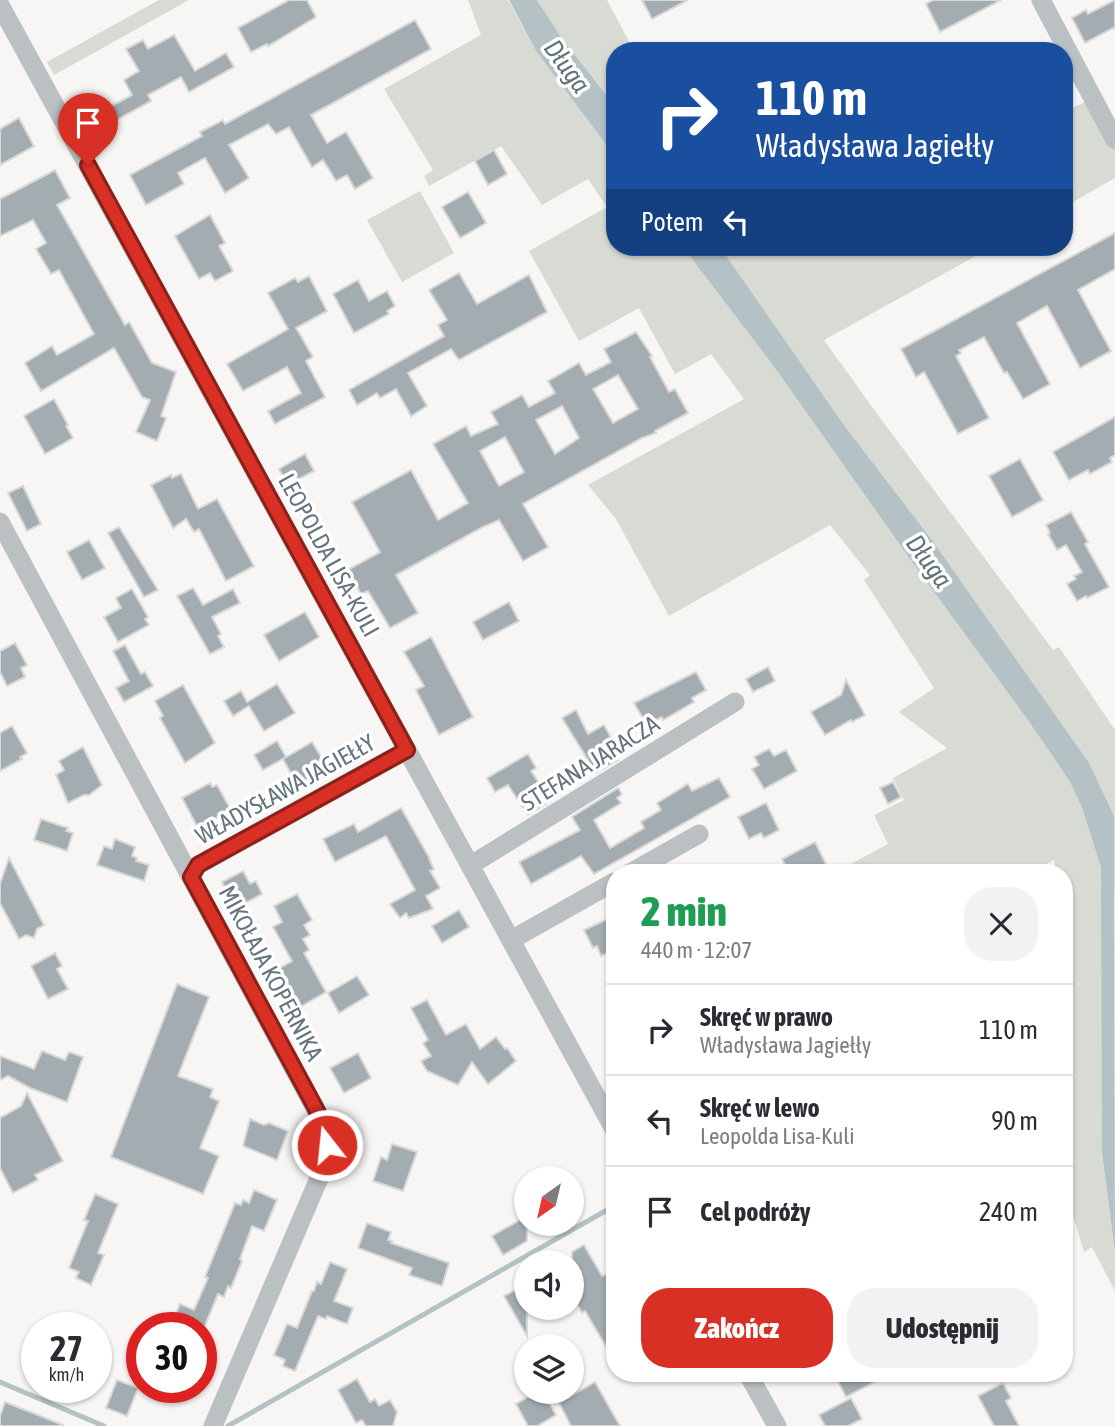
<!DOCTYPE html>
<html lang="pl">
<head>
<meta charset="utf-8">
<style>
	body { margin:0; font-family:"Asap Condensed",sans-serif; background:#f2f2f3; color:#2b2b33; height:100vh; display:flex; flex-direction:column; font-size:26px; white-space:nowrap }
	* { box-sizing:border-box; margin:0 }
	p { font-size:23px; color:#7c7c81 }
	.icon { flex:none; width:38px; height:38px; fill:none; stroke:currentColor; stroke-width:2; stroke-linecap:round; stroke-linejoin:round }
	.map { position:relative; flex:1; overflow:hidden }
	.sheet { position:absolute; left:606px; top:864px; width:467px; height:518px; display:flex; flex-direction:column; background:#fff; border-radius:28px; box-shadow:0 2px 5px #0004 }
	.sheet>* { flex:none }
	.guide { position:absolute; left:606px; top:42px; width:467px; height:214px; border-radius:28px; box-shadow:0 2px 5px #0004; background:#1a4fa0; color:#fff; overflow:hidden }
	.needle { width:46px; rotate:214deg }
	.fabs { position:absolute; left:514px; top:1166px; display:grid; gap:14px }
	.fabs a { display:grid; place-items:center; width:70px; height:70px; border-radius:50%; background:#fff; box-shadow:0 2px 5px #0004; font-size:35px }
	.speed { position:absolute; left:21px; top:1312px; display:flex; gap:14px; font-size:35px; font-weight:700; text-align:center }
	.speed>* { display:grid; place-content:center; width:91px; height:91px; border-radius:50%; background:#fff; box-shadow:0 2px 5px #0004; line-height:1 }
	.speed small { font-size:18px; font-weight:400 }
	.speed .limit { border:10px solid #d22; background:#fff; color:#111 }
	.pin { position:absolute; display:grid; place-items:center; width:60px; height:60px; color:#fff; margin:-72px -30px; border-radius:50% 50% 50% 0; rotate:-45deg; box-shadow:0 0 7px #0007 }
	.pin .icon { rotate:45deg }
	.me { position:absolute; width:77px; margin:-38px; rotate:344deg; stroke-linejoin:round; filter:drop-shadow(0 0 5px #0008) }
	.turn { display:flex; align-items:center; gap:24px; height:147px; padding:0 35px; font-size:32px }
	.turn .icon { width:91px; height:91px; stroke-width:2.5 }
	.turn b { display:block; font-size:49px; line-height:60px }
	.then { display:flex; align-items:center; height:66px; padding:0 35px; background:#0003; gap:14px; font-size:26px }
	.round { display:grid; place-items:center; flex:none; width:74px; height:74px; border-radius:28px; background:#f2f2f3 }
	.overview { display:flex; align-items:center; justify-content:space-between; height:119px; padding:0 35px }
	h1 { font-size:42px; font-weight:800; line-height:52px; color:#1e9e55 }
	.button { display:flex; gap:14px; margin-top:auto; padding:14px 35px }
	.button a { flex:1; height:80px; border-radius:28px; background:#d93025; color:#fff; font-size:28px; font-weight:800; line-height:80px; text-align:center }
	.button a+a { background:#f2f2f3; color:#2b2b33 }
	ul { padding:0; list-style:none }
	li { display:flex; align-items:center; gap:21px; height:91px; padding:0 35px; border-top:2px solid #e1e1e2 }
	li div { flex:1 }
	li b { display:block; font-size:26px }
	li em { font-style:normal }
	.map>svg:first-child { display:block }
	.green { fill:#d7dbd3 }
	.water { fill:#b5c2c5 }
	.lines { fill:none; stroke-linecap:round; stroke-linejoin:round }
	.stream { stroke:#b5c2c5; stroke-width:5 }
	.building { fill:#a3adb1; stroke:#d8d8d6; stroke-width:2; fill-rule:evenodd }
	.minor { stroke:#bbc1c3; stroke-width:19 }
	.route-casing { stroke:#8d1f18; stroke-width:18 }
	.route { stroke:#d93025; stroke-width:12 }
	.labels { text-anchor:middle; dominant-baseline:central; stroke-width:7; stroke-linejoin:round; paint-order:stroke }
	.street-label { font-size:24px; fill:#64757d; stroke:#fff }
	.water-label { font-size:26px; font-style:italic; fill:#5f7478; stroke:#fff }
</style>
</head>
<body>
<div class="map">
<svg width="1115" height="1426" viewBox="0 0 1115 1426">
	<rect width="100%" height="100%" fill="#f7f6f4"/>
	<!-- green -->
	<g class="green">
		<polygon points="159,0 189,0 54,75 47,62"/>
		<polygon points="468,0 508,0 536,51 614,155 614,247 768,247 775,255 792,247 992,247 824,340 875,411 1053,650 1059,647 1115,730 1115,890 1102,890 1102,1153 1115,1252 1115,1291 1092,1247 1084,1252 1067,1197 1064,1198 1064,1153 1066,1151 1064,1147 1064,873 1057,873 1054,860 1029,873 834,873 888,844 874,815 904,800 893,778 947,748 899,712 934,688 864,580 870,575 830,525 669,616 616,519 588,485 744,399 711,354 675,374 639,308 579,341 529,251 607,207 588,179 542,205 501,146 429,186 424,176 433,170 384,89 481,35"/>
		<polygon points="537,0 607,0 634,51 614,51 614,105 561,37"/>
		<polygon points="1089,100 1115,148 1115,178 1064,207 1064,112"/>
		<polygon points="420,191 454,253 402,282 367,220"/>
	</g>
	<!-- water -->
	<g class="water">
		<polygon points="509,0 537,0 561,37 614,105 614,155 536,51"/>
		<polygon points="683,247 720,247 843,424 931,539 1089,763 1114,816 1115,1252 1102,1153 1101,867 1082,807 1069,780 1028,720 913,563 773,365"/>
	</g>
	<g class="lines">
		<!-- stream -->
		<g class="stream">
			<polyline points="0,1382 104,1426"/>
			<polyline points="228,1426 614,1206"/>
		</g>
	</g>
	<!-- building -->
	<g class="building">
		<polygon points="289,0 307,0 316,17 268,46 267,44 251,52 238,28"/>
		<polygon points="642,0 688,0 652,19"/>
		<polygon points="933,0 1001,0 940,32 926,4"/>
		<polygon points="1115,0 1115,27 1085,43 1072,18 1086,10 1088,14"/>
		<polygon points="415,20 431,49 311,115 327,143 346,132 373,178 355,189 347,175 336,181 323,160 312,167 289,127 276,134 268,124 229,145 249,178 225,193 205,158 178,173 184,184 146,205 130,175 202,136 200,132 223,120 225,124"/>
		<polygon points="174,35 195,71 226,53 234,67 189,92 181,77 148,95 151,101 113,122 106,109 132,95 124,80 139,71 126,49 143,40 148,49"/>
		<polygon points="19,118 34,146 0,165 0,129"/>
		<polygon points="494,150 507,174 488,185 475,161"/>
		<polygon points="55,170 70,198 57,205 125,325 129,322 152,363 176,372 161,416 166,418 157,441 136,432 150,400 142,397 114,348 41,391 25,363 52,346 57,355 94,334 59,270 51,274 36,249 46,243 33,220 0,236 0,199"/>
		<polygon points="468,192 486,223 460,238 442,207"/>
		<polygon points="210,215 225,243 219,246 233,271 215,281 210,273 199,279 175,236"/>
		<polygon points="1115,233 1115,269 1078,290 1111,351 1080,368 1047,306 1017,323 1050,384 1023,399 1007,372 1004,373 984,337 959,350 961,353 956,356 989,418 958,434 924,372 916,377 901,349"/>
		<polygon points="459,273 477,304 529,275 547,312 459,360 451,349 408,373 427,406 411,416 396,389 380,398 377,393 357,405 349,390 444,336 438,325 447,320 429,290"/>
		<polygon points="309,276 327,311 296,328 313,357 306,361 325,397 275,424 268,411 301,393 287,367 243,391 227,364 288,329 268,293 295,278 298,282"/>
		<polygon points="358,280 369,301 387,291 395,306 387,311 389,314 354,333 333,294"/>
		<path d="M 636,332 L 652,356 L 650,357 L 669,392 L 675,389 L 688,413 L 655,431 L 656,433 L 642,438 L 523,504 L 548,547 L 523,561 L 499,520 L 481,528 L 396,575 L 418,613 L 390,628 L 368,591 L 361,594 L 348,570 L 380,552 L 352,502 L 411,470 L 438,520 L 468,503 L 433,444 L 466,426 L 471,436 L 498,424 L 491,412 L 522,395 L 529,407 L 555,393 L 548,381 L 579,363 L 586,375 L 611,362 L 604,349 ZM 618,375 L 638,409 L 613,423 L 593,389 ZM 562,406 L 579,438 L 555,454 L 536,420 ZM 505,437 L 524,472 L 499,486 L 480,451 Z"/>
		<polygon points="54,399 68,425 66,426 73,438 45,454 24,416"/>
		<polygon points="1115,417 1115,455 1110,458 1112,462 1090,474 1088,470 1069,480 1053,452"/>
		<polygon points="305,454 314,471 288,485 279,469"/>
		<polygon points="1020,459 1043,500 1012,517 989,476"/>
		<polygon points="181,474 198,509 217,499 254,566 226,581 199,529 194,532 186,519 173,528 151,485 171,475 172,478"/>
		<polygon points="23,486 41,524 27,531 8,493"/>
		<polygon points="1071,512 1088,542 1085,544 1109,587 1087,598 1086,596 1077,601 1067,584 1076,579 1074,576 1082,572 1066,545 1057,550 1048,534 1050,533 1046,525"/>
		<polygon points="119,527 158,590 144,597 108,533"/>
		<polygon points="89,540 105,568 82,580 67,552"/>
		<polygon points="193,588 203,605 233,589 240,603 212,617 221,634 218,636 224,647 210,654 177,596"/>
		<polygon points="132,589 148,617 145,619 149,625 118,642 104,617 121,608 116,598"/>
		<polygon points="509,602 519,621 483,640 473,622"/>
		<polygon points="305,612 319,637 279,661 264,635"/>
		<polygon points="431,637 473,717 439,735 416,690 424,686 404,652"/>
		<polygon points="15,643 27,665 21,668 25,677 7,686 0,672 0,651"/>
		<polygon points="125,645 141,674 145,672 153,686 124,702 116,688 129,681 113,651"/>
		<polygon points="768,667 775,681 753,692 746,679"/>
		<polygon points="696,672 706,690 692,698 694,702 663,720 662,717 647,725 634,703"/>
		<polygon points="846,680 865,715 852,722 851,720 825,735 811,712 841,695"/>
		<polygon points="277,684 295,713 264,731 249,706 233,716 224,701 241,691 247,702"/>
		<polygon points="183,685 215,743 185,763 160,718 163,716 155,701"/>
		<polygon points="576,710 588,734 604,725 618,750 614,752 618,760 596,773 562,718"/>
		<polygon points="12,726 27,753 20,757 22,759 0,771 0,733"/>
		<polygon points="277,741 286,757 263,770 254,755"/>
		<polygon points="312,742 328,768 297,785 283,759"/>
		<polygon points="83,747 102,785 89,795 84,795 68,803 56,775 64,770 59,761"/>
		<polygon points="769,749 774,756 786,750 797,771 764,789 752,769 759,765 754,757"/>
		<polygon points="528,754 536,768 531,771 551,801 528,815 508,785 495,792 487,778"/>
		<polygon points="719,778 730,797 594,874 581,856 531,884 519,862 580,830 572,817 618,788 622,794 617,798 621,803 594,820 610,848 644,828 641,822 661,810 657,803 688,784 692,791"/>
		<polygon points="893,782 901,797 888,804 880,788"/>
		<polygon points="210,783 212,787 217,785 231,810 198,828 182,798"/>
		<polygon points="766,803 779,830 764,838 761,833 749,839 738,817"/>
		<polygon points="401,808 430,859 429,859 434,869 430,871 440,888 426,896 433,909 409,918 406,913 400,918 390,904 415,890 386,836 335,862 323,839 354,824 358,832"/>
		<polygon points="41,819 68,828 66,831 73,833 67,851 34,840"/>
		<polygon points="115,839 135,847 132,856 137,858 136,861 149,865 144,881 97,865 104,846 112,849"/>
		<polygon points="815,842 827,866 814,873 789,873 782,859"/>
		<polygon points="9,858 44,925 37,929 34,938 26,935 19,939 0,903 0,884"/>
		<polygon points="243,871 250,884 256,881 262,894 236,908 222,882"/>
		<polygon points="297,894 312,920 304,925 310,935 303,939 309,950 304,953 326,992 295,1010 279,982 283,979 278,969 292,961 273,927 282,922 274,906"/>
		<polygon points="459,910 469,927 442,943 432,926"/>
		<polygon points="614,916 614,950 601,956 597,946 593,948 584,930"/>
		<polygon points="55,953 62,966 57,969 68,989 48,999 31,966"/>
		<polygon points="357,976 369,995 339,1013 328,993"/>
		<polygon points="177,984 209,997 178,1076 213,1089 210,1097 219,1101 200,1148 219,1156 203,1194 111,1157"/>
		<polygon points="427,1000 446,1035 466,1024 480,1049 496,1037 505,1049 507,1048 516,1061 488,1084 472,1062 458,1085 427,1071 421,1061 431,1056 423,1043 428,1040 411,1008"/>
		<polygon points="42,1051 65,1060 69,1052 83,1057 67,1102 30,1088 8,1076 0,1080 0,1056 34,1069"/>
		<polygon points="358,1053 371,1078 344,1093 330,1068"/>
		<polygon points="27,1093 63,1161 35,1175 38,1180 13,1193 0,1168 0,1118 21,1106"/>
		<polygon points="250,1119 264,1125 269,1123 288,1131 277,1160 243,1146"/>
		<polygon points="392,1144 417,1152 403,1191 373,1181 381,1157 387,1160"/>
		<polygon points="254,1190 277,1200 264,1231 252,1226 240,1259 242,1261 231,1288 228,1286 224,1297 218,1294 204,1328 170,1328 180,1304 194,1310 208,1278 205,1277 235,1203 241,1205 243,1200 249,1203"/>
		<polygon points="95,1194 118,1204 98,1253 104,1255 91,1285 76,1278 79,1272 69,1268 88,1221 84,1220"/>
		<polygon points="527,1216 527,1241 503,1255 492,1236"/>
		<polygon points="367,1223 391,1232 388,1240 392,1241 391,1243 449,1263 442,1286 409,1275 412,1268 358,1248"/>
		<polygon points="584,1245 602,1276 607,1274 614,1286 614,1360 585,1311 582,1313 572,1295 572,1252"/>
		<polygon points="330,1262 347,1269 334,1301 353,1308 347,1324 327,1316 326,1319 318,1316 295,1371 283,1366 285,1360 274,1355 287,1324 297,1328 312,1291 314,1291 317,1282 321,1284"/>
		<polygon points="527,1284 527,1336 504,1296"/>
		<polygon points="834,1374 890,1374 846,1397"/>
		<polygon points="357,1379 370,1402 375,1399 379,1406 390,1400 397,1412 393,1426 366,1426 362,1420 356,1423 338,1390"/>
		<polygon points="117,1380 138,1388 127,1416 106,1408"/>
		<polygon points="595,1382 620,1426 571,1426 559,1403"/>
		<polygon points="1003,1383 1011,1398 1006,1401 1019,1426 994,1426 978,1396"/>
		<polygon points="539,1391 543,1391 556,1415 537,1426 528,1426 516,1404"/>
		<polygon points="851,1398 862,1419 848,1426 825,1426 819,1415"/>
		<polygon points="5,1402 63,1425 63,1426 0,1426 0,1416"/>
	</g>
	<g class="lines">
		<!-- minor -->
		<g class="minor">
			<polyline points="1041,0 1115,140"/>
			<polyline points="0,5 614,1129"/>
			<polyline points="0,522 324,1125 327,1145 323,1169 213,1426"/>
			<polyline points="471,865 735,702"/>
			<polyline points="630,873 699,834"/>
			<polyline points="191,877 198,865 407,750"/>
			<polyline points="511,940 614,882"/>
			<polyline points="748,1374 777,1426"/>
		</g>
	</g>
	<g class="lines">
		<defs>
			<polyline id="route" points="88,165 407,750 198,865 191,877 315,1107 324,1125 327,1145"/>
		</defs>
		<!-- route casing -->
		<use href="#route" class="route-casing"/>
		<!-- route -->
		<use href="#route" class="route"/>
	</g>
	<g class="labels">
		<!-- street labels -->
		<g class="street-label">
			<text transform="translate(329 555) rotate(61)">LEOPOLDA LISA-KULI</text>
			<text transform="translate(590 763) rotate(-32)">STEFANA JARACZA</text>
			<text transform="translate(285 789) rotate(-29)">WŁADYSŁAWA JAGIEŁŁY</text>
			<text transform="translate(271 973) rotate(62)">MIKOŁAJA KOPERNIKA</text>
		</g>
		<!-- water labels -->
		<g class="water-label">
			<text transform="translate(567 66) rotate(54)">Długa</text>
			<text transform="translate(929 561) rotate(54)">Długa</text>
		</g>
	</g>
</svg>
<div class="fabs">
<a><svg class="needle" viewBox="-14 -14 28 28"><path d="M0-13l5 13h-10z" fill="#e53935"/><path d="M0 13l5-13h-10z" fill="#7c7c81"/></svg></a>
<a><svg class="icon" aria-label="sound" viewBox="0 0 24 24"><path d="M4 9h4l5-4v14l-5-4H4zM17 9q2 3 0 6"/></svg></a>
<a><svg class="icon" aria-label="layers" viewBox="0 0 24 24"><path d="M12 4l9 5-9 5-9-5zM3 14l9 5 9-5"/></svg></a>
</div>
<div class="speed"><div>27<small>km/h</small></div><div class="limit">30</div></div>
<div class="pin" style="left:88px;top:165px;background:#d93025"><svg class="icon" aria-label="arrive" viewBox="0 0 24 24"><path d="M6 21V4h12l-3 4 3 4H6"/></svg></div>
<svg class="me" style="left:327px;top:1145px" viewBox="-20 -20 40 40"><circle r="17" fill="#d93025" stroke="#fff" stroke-width="3"/><path d="M0-11L8 9 0 5-8 9z" fill="#fff"/></svg>
<div class="guide">
<div class="turn"><svg class="icon" aria-label="right" viewBox="0 0 24 24"><path d="M7 20v-9h11M14 6l5 5-5 5"/></svg><div><b>110 m</b>Władysława Jagiełły</div></div>
<div class="then">Potem<svg class="icon" aria-label="left" viewBox="0 0 24 24"><path d="M17 20v-9H6M10 6l-5 5 5 5"/></svg></div>
</div>
<section class="sheet">
<div class="overview"><div><h1>2 min</h1><p>440 m · 12:07</p></div><a class="round"><svg class="icon" aria-label="close" viewBox="0 0 24 24"><path d="M6 6l12 12M18 6L6 18"/></svg></a></div>
<ul>
<li><svg class="icon" aria-label="right" viewBox="0 0 24 24"><path d="M7 20v-9h11M14 6l5 5-5 5"/></svg><div><b>Skręć w prawo</b><p>Władysława Jagiełły</p></div><em>110 m</em></li>
<li><svg class="icon" aria-label="left" viewBox="0 0 24 24"><path d="M17 20v-9H6M10 6l-5 5 5 5"/></svg><div><b>Skręć w lewo</b><p>Leopolda Lisa-Kuli</p></div><em>90 m</em></li>
<li><svg class="icon" aria-label="arrive" viewBox="0 0 24 24"><path d="M6 21V4h12l-3 4 3 4H6"/></svg><div><b>Cel podróży</b></div><em>240 m</em></li>
</ul>
<div class="button"><a>Zakończ</a><a>Udostępnij</a></div>
</section>
</div>
</body>
</html>
